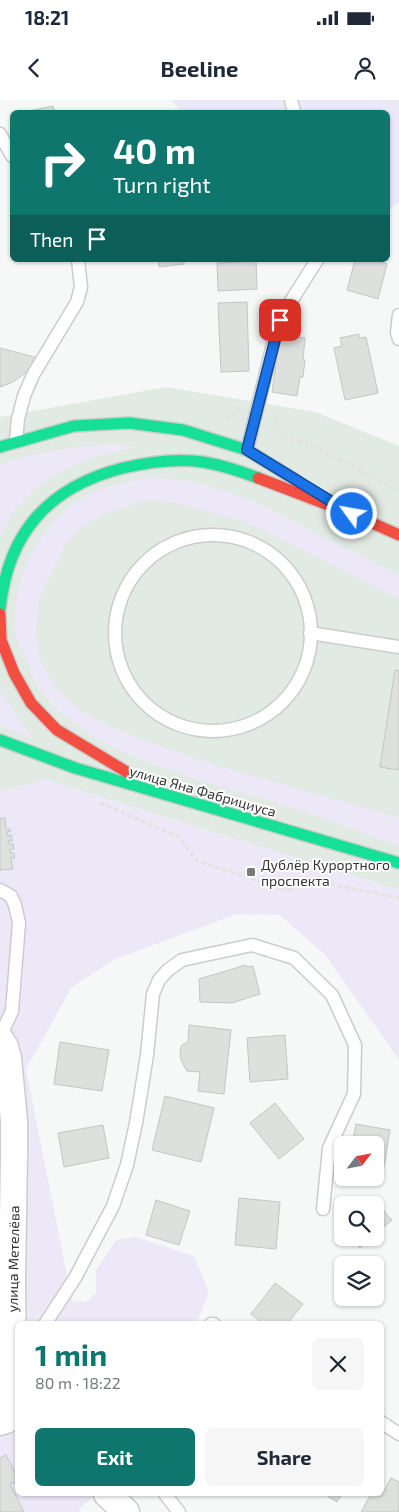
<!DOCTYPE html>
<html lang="en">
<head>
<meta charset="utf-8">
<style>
	body { margin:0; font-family:"Exo 2",sans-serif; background:#f6f6f7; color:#1f2937; height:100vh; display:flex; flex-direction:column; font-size:19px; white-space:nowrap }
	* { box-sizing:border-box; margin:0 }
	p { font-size:16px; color:#747a83 }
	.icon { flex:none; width:28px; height:28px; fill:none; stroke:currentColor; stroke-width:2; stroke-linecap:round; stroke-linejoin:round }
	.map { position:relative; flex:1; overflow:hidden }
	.panel { position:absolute; left:15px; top:1221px; width:369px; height:175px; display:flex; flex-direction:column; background:#fff; border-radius:8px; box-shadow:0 1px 4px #0004 }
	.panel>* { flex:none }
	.guide { position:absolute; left:10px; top:10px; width:380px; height:152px; border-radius:8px; box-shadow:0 1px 4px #0004; background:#0f766e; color:#fff; overflow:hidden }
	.needle { width:32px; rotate:58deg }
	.fabs { position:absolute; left:334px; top:1036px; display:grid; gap:10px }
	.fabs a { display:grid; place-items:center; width:50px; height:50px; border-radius:8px; background:#fff; box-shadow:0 1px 4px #0004; font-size:25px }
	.pin { position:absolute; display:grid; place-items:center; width:42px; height:42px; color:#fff; margin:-21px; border-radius:10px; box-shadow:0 2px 8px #0006 }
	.me { position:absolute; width:55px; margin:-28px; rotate:302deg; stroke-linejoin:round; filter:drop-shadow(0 0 4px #0008) }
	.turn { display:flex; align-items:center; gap:18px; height:105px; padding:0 20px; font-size:22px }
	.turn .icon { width:65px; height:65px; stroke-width:2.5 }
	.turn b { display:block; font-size:35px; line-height:42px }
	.then { display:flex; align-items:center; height:48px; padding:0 20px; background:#0003; gap:10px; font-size:19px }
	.round { display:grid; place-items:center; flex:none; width:52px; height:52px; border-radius:8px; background:#f6f6f7 }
	.head { display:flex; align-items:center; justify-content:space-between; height:85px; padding:0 20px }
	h1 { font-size:30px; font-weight:700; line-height:38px; color:#0f766e }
	.button { display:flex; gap:10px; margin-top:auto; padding:10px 20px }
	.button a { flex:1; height:58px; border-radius:8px; background:#0f766e; color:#fff; font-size:20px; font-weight:700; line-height:58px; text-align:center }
	.button a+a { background:#f6f6f7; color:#1f2937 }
	.status { display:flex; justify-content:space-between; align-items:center; height:35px; padding:0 25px; background:#fff; direction:ltr }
	.status svg { height:14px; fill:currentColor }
	header { display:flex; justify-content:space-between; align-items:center; height:65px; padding:0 20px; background:#fff; font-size:22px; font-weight:700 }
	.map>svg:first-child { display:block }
	.built { fill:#e2eae4 }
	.green { fill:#ede8f8 }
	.building { fill:#dee0de; stroke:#c4c6c4 }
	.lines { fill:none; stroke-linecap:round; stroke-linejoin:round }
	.lane-casing { stroke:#cacdcb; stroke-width:15 }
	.street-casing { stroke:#cacdcb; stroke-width:29 }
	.fast-casing { stroke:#cacdcb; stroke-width:14 }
	.jam-casing { stroke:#cacdcb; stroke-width:14 }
	.path { stroke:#e1e3e2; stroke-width:3; stroke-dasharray:5 2.5; stroke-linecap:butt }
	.lane { stroke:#fefefe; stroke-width:12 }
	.street { stroke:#fefefe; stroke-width:26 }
	.fast { stroke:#16e098; stroke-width:11 }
	.jam { stroke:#f24e42; stroke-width:11 }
	.route-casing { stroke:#114b97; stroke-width:12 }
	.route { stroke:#1a73e8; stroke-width:9 }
	.poi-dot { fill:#787a79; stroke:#fff; stroke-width:2 }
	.labels { text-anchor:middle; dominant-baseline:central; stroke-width:4; stroke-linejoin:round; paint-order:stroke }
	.street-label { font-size:14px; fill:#343635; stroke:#fff }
	.poi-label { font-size:14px; fill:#343635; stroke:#fff; text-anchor:start }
</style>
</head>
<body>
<div class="status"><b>18:21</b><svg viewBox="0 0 49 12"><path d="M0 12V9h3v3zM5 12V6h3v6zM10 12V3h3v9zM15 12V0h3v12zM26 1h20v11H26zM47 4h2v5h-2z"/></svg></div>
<header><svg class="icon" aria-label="back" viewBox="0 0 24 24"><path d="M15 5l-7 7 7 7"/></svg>Beeline<svg class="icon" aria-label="person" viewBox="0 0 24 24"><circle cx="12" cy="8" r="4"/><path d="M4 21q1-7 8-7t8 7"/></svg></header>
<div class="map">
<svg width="399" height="1412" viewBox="0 0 399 1412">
	<rect width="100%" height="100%" fill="#f5f8f6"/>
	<!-- built -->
	<polygon class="built" points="166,287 315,312 399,346 399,790 46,680 0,691 0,317"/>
	<!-- green -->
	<g class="green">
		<polygon points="171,0 399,0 399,102 388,110 388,12 181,12"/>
		<path d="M 113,344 L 138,347 C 90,355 39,374 11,416 C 7,423 4,430 0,437 L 0,365 C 36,351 75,347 113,344 Z"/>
		<path d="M 152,377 L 196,382 L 251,400 L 399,475 L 399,497 L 390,495 L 320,458 L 241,420 L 177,403 L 145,400 L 110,412 L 86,424 L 65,445 L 39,499 L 36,532 L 41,562 L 55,587 L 82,612 L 122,632 L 211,664 L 399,718 L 399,746 C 359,731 318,716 277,703 C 205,681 97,657 46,597 C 36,586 30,571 25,557 C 22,550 17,541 16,533 C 13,513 16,492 23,473 C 34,441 60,409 90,394 C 110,385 131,381 152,377 Z"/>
		<polygon points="0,590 32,639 0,625"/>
		<polygon points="46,680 399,790 399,960 326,856 280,815 237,814 113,860 72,887 26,969 72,1201 85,1202 96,1193 96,1170 116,1140 136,1137 194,1156 209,1193 197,1222 194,1224 18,1224 18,1394 98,1394 83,1405 78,1412 0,1412 0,691"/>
	</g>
	<!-- building -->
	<g class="building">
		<polygon points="53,6 55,12 24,12"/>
		<polygon points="158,160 184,160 184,164 159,167"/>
		<polygon points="355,160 373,160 387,164 378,199 347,190"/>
		<polygon points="256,161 257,189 218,191 217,163"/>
		<polygon points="247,202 249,271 221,272 218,203"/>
		<polygon points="282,220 296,222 299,237 305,238 303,260 305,260 303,277 300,277 297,296 272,292"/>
		<polygon points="359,234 359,238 366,237 378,293 345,300 334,248 342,246 340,238"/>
		<polygon points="0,248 38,258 28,271 13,282 0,287"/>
		<polygon points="395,570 399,571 399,670 380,667"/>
		<polygon points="0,718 5,718 6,729 10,729 11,731 7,732 7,736 11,735 12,741 8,741 9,744 13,744 14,749 10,750 10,753 14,753 15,758 11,758 13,769 0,770"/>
		<polygon points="246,865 247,867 253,866 260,894 232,903 200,902 199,879"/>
		<polygon points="189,925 231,930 224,994 198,991 200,972 187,971 181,960 180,950 182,945 188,942"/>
		<polygon points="285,935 288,979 250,982 247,938"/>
		<polygon points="60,942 109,950 102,991 54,984"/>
		<polygon points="165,996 214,1008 201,1062 152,1050"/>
		<polygon points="275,1003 304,1039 279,1059 250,1023"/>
		<polygon points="356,1024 390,1030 383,1073 375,1072 375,1045 352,1045"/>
		<polygon points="103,1025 109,1058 64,1067 58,1033"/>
		<polygon points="239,1098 280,1102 276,1149 235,1145"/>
		<polygon points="156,1100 190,1111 179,1145 146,1135"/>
		<polygon points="374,1100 392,1120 375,1134 375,1105 368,1105"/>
		<polygon points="351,1138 371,1138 360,1148"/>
		<polygon points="275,1183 303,1204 287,1224 263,1224 251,1214"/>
		<polygon points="6,1355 18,1378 18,1381 10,1384 24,1412 0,1412 0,1358"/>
		<polygon points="391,1378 399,1382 399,1412 361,1412 371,1394 381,1397"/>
		<polygon points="324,1394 342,1394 337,1402"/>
	</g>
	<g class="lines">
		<defs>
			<g id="lane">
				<polyline points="291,0 294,12"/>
				<polyline points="0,34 12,56"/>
				<polyline points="399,215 397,232 399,239"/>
				<polyline points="16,341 18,319 24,296 33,275 77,202 81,187 78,160"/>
				<polyline points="247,350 279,220 317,160"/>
				<circle cx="213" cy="533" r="98"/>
				<polyline points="310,533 399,547"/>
				<polyline points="0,790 11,796 15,805 19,823 12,911 0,937"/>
				<polyline points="45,1224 75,1178 113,1106 127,1065 136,1023 147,955 153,894 159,880 168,870 182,860 252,845 294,858 332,895 355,945 354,994 329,1048 323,1109"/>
				<polyline points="211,1224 214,1224"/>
				<polyline points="381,1322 399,1334"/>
				<polyline points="165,1394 179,1412"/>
			</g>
			<g id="street">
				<polyline points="0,939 5,947 8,958 14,1021 14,1057 12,1179 13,1274 6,1320 0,1322"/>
				<polyline points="107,1394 126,1412"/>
			</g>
			<g id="fast">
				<polyline points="0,347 74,326 129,323 183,330 247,350 296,380"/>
				<path d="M 0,509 C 8,432 49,387 123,368 C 149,362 176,358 203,362 C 221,365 240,371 258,378"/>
				<polyline points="0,640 75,668 399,763"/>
			</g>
			<g id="jam">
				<polyline points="258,378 352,414"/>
				<polyline points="337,405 352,414 399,435"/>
				<polyline points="0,514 1,540 14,573 31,603 57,630 130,674"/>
			</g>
		</defs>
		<!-- lane casing -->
		<use href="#lane" class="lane-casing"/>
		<!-- street casing -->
		<use href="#street" class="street-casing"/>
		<!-- fast casing -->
		<use href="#fast" class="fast-casing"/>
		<!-- jam casing -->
		<use href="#jam" class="jam-casing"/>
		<!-- path -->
		<g class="path">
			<polyline points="274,315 276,324 286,338 315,347 399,391"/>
			<polyline points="225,318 232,315 240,306"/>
			<polyline points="100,703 179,737 197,761 287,790 315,781 399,798"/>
		</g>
		<!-- lane -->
		<use href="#lane" class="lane"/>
		<!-- street -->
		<use href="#street" class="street"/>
		<!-- fast -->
		<use href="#fast" class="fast"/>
		<!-- jam -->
		<use href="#jam" class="jam"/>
	</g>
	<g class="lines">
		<defs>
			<polyline id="route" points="280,220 247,350 352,414"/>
		</defs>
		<!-- route casing -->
		<use href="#route" class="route-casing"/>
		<!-- route -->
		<use href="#route" class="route"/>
	</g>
	<!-- markers -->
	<rect class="poi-dot" x="246" y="767" width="10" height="10" rx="2.5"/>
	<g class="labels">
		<!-- street labels -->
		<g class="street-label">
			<text transform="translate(203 691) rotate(16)">улица Яна Фабрициуса</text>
			<text transform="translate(13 1159) rotate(-89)">улица Метелёва</text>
		</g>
		<!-- poi labels -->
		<g class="poi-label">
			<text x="261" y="764">Дублёр Курортного<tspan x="261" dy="16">проспекта</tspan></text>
		</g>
	</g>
</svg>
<div class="fabs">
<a><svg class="needle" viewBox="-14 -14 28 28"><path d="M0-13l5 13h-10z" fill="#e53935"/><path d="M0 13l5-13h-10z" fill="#747a83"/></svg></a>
<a><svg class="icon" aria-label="search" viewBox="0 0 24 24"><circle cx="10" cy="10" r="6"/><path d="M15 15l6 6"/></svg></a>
<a><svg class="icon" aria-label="layers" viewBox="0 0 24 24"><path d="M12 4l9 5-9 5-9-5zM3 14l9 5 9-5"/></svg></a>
</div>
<div class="pin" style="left:280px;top:220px;background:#d93025"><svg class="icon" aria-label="arrive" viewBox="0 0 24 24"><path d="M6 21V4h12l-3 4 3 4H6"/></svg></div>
<svg class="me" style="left:352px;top:414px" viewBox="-20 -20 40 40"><circle r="17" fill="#1a73e8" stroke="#fff" stroke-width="3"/><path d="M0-11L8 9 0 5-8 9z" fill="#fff"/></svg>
<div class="guide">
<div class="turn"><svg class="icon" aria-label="right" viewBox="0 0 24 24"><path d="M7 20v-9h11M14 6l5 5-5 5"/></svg><div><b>40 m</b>Turn right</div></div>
<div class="then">Then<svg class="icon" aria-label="arrive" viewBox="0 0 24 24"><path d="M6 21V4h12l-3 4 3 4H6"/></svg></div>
</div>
<section class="panel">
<div class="head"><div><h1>1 min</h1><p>80 m · 18:22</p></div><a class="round"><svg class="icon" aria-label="close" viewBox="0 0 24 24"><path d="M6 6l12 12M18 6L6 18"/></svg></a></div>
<div class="button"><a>Exit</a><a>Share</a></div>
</section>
</div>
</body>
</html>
